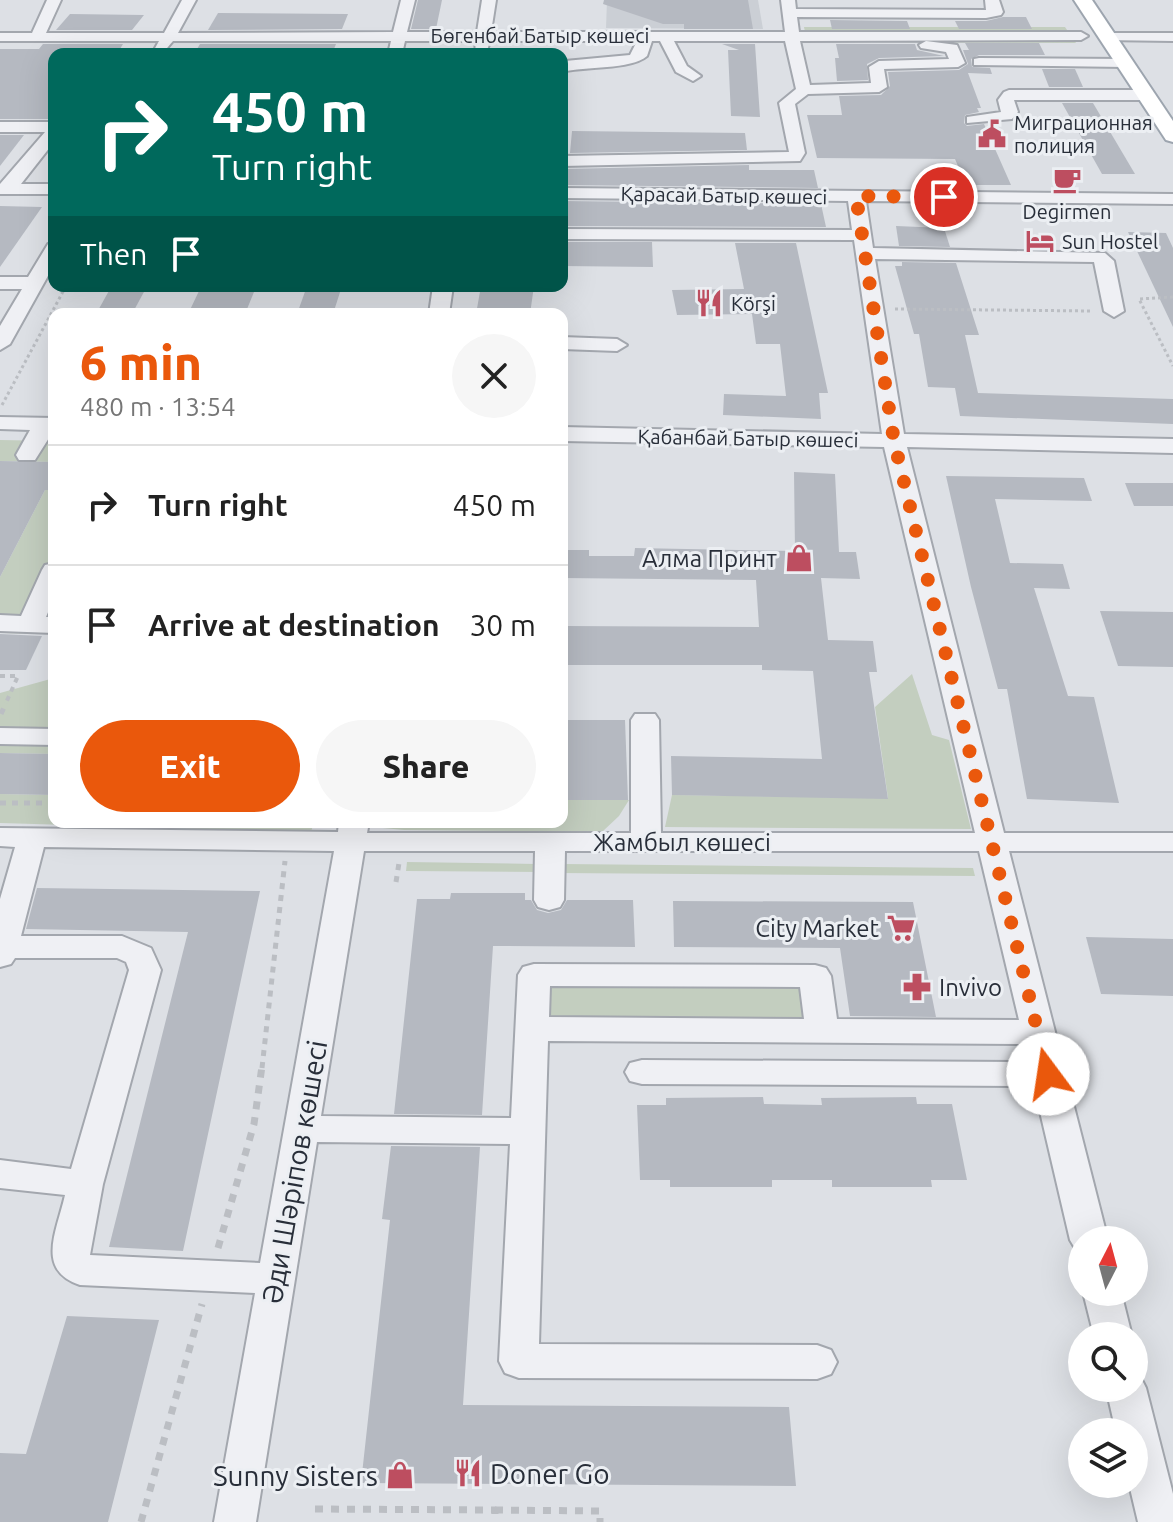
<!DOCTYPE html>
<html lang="en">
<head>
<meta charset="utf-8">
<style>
	body { margin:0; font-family:Ubuntu,sans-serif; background:#f6f6f6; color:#222; height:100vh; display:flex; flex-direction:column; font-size:30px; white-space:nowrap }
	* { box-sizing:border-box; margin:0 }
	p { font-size:26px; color:#767676 }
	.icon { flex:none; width:44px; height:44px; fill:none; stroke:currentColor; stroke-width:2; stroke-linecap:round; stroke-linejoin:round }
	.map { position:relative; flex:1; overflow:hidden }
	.side { position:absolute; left:48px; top:308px; width:520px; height:520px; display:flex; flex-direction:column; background:#fff; border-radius:16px; box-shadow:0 8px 32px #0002 }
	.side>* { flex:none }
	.guide { position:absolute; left:48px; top:48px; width:520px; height:244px; border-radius:16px; box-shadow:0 8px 32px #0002; background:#00695c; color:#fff; overflow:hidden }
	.needle { width:52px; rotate:6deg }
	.tools { position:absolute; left:1068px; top:1226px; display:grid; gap:16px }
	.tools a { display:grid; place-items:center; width:80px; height:80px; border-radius:50%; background:#fff; box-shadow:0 8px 32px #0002; font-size:40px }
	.pin { position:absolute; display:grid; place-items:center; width:68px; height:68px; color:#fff; margin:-34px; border:4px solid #fff; border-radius:50%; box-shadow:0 2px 8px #0007 }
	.me { position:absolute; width:88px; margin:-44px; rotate:346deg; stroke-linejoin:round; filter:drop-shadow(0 0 6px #0008) }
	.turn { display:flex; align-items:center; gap:28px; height:168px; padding:0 32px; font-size:36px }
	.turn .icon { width:104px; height:104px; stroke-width:2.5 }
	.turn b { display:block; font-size:56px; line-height:68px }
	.then { display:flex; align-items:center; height:76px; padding:0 32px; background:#0003; gap:16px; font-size:30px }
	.round { display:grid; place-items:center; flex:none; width:84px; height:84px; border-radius:42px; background:#f6f6f6 }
	.summary { display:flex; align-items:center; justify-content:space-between; height:136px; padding:0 32px }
	h1 { font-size:48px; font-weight:800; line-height:60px; color:#ea580c }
	.button { display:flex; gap:16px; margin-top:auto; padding:16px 32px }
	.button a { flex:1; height:92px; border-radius:48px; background:#ea580c; color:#fff; font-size:32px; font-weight:800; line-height:92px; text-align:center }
	.button a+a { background:#f6f6f6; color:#222 }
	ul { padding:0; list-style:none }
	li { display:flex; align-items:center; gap:24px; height:120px; padding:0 32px; border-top:2px solid #e0e0e0 }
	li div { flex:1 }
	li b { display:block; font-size:30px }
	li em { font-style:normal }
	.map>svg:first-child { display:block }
	.built { fill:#cbcfd5 }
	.green { fill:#c3cebf }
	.building { fill:#b5b9c1 }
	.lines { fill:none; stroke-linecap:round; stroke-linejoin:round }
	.minor-casing { stroke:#a3a7ae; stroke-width:4 }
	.major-casing { stroke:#9da5af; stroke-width:4 }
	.path-far3 { stroke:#bbbec3; stroke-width:3; stroke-dasharray:3 3; stroke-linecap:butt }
	.path-far2 { stroke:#bbbec3; stroke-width:4; stroke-dasharray:5 5; stroke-linecap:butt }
	.path-far1 { stroke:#bbbec3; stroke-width:5; stroke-dasharray:6 6; stroke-linecap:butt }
	.path { stroke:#bbbec3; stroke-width:7; stroke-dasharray:8 8; stroke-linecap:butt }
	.minor { fill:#eff0f4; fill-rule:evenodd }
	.major { fill:#fff; fill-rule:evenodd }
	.route { stroke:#ea580c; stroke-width:14; stroke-dasharray:0 25.2 }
	.labels { text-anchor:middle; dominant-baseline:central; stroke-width:6; stroke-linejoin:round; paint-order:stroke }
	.far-street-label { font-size:20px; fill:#282e39; stroke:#eceff3 }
	.far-poi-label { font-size:20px; fill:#282e39; stroke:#eceff3; text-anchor:start }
	.poi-label { font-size:24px; fill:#282e39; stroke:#eceff3; text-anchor:end }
	.street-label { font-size:24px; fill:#282e39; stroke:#eceff3 }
	.near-street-label { font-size:28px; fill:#282e39; stroke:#eceff3 }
	.near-poi-label { font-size:28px; fill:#282e39; stroke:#eceff3; text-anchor:start }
</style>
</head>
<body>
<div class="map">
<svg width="1173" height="1522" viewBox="0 0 1173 1522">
	<rect width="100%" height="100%" fill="#dde0e5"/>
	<!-- built -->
	<polygon class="built" points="607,0 758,0 763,29 606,28"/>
	<!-- green -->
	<g class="green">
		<polygon points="804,27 1065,27 1076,43 807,42"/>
		<polygon points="0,440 54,441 54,462 0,461"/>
		<polygon points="45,490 54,490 54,631 43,634 0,633 0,577"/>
		<polygon points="912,674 932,735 949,740 971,829 665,827 672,795 888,798 875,707"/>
		<polygon points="54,678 54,754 0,753 0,693"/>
		<polygon points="0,794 54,795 54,822 314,822 311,832 0,823"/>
		<polygon points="562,800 629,800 619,816 602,832 404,830 383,828 374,822 562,822"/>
		<polygon points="407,862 536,864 542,872 406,871"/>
		<polygon points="564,864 973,868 975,876 558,873"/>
		<polygon points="534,975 815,976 822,1031 532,1029"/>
	</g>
	<!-- building -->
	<g class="building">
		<polygon points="418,0 442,0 436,29 411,29"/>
		<polygon points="604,0 748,0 753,29 684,29 684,24 663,24 603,4"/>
		<polygon points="218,13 348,14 342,29 208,30"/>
		<polygon points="70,14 144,15 132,30 56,30"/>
		<polygon points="1003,17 1026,17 1032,29 959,29 955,21 986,21"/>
		<polygon points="830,20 907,21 910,29 832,29"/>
		<polygon points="965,43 1039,43 1045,55 979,55 971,59 972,67 990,68 992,74 968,73 981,108 977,108 979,112 965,115 964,123 967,126 984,124 1011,185 966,185 955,159 817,158 807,115 842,115 839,96 881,95 890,86 888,72 959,70 968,64 963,50 969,50"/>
		<polygon points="43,44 123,44 117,54 54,54 54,119 0,119 0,49 39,49"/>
		<polygon points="200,44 336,44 332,54 194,54"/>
		<polygon points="722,44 755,44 760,117 731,116 728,50 739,50"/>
		<polygon points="836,44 915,44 917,50 944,56 879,58 867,64 868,80 837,81 835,58 839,58"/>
		<polygon points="1042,69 1075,69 1083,87 1049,87"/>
		<polygon points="1062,103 1093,103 1135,174 1102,174"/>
		<polygon points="572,131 745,133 747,150 570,153"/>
		<polygon points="0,135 24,135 0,166"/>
		<polygon points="749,165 749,170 814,170 818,188 562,185 562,169"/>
		<polygon points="562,201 821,204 826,227 562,226"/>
		<polygon points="0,206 42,207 0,267"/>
		<polygon points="896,226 944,228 950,247 899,246"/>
		<polygon points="1128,232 1166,233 1173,248 1173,327"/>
		<polygon points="562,242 652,242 653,267 562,266"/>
		<polygon points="735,243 796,243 828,393 819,393 821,419 723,415 724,394 786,396 780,344 756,344 752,314 677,315 672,290 744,289"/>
		<polygon points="902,262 956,263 979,335 965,335 978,393 1173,399 1173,424 960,416 955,388 928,387 919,334 914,334 895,266 902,266"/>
		<polygon points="307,286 342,286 333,314 297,314"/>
		<polygon points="481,286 534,286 530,314 476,314"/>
		<polygon points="110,289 145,290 132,314 96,314"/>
		<polygon points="199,291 254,292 245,314 188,314"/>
		<polygon points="0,461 54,462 54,490 45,490 0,577"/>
		<polygon points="794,472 835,474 839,552 856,552 860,579 821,578 828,640 873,641 877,672 869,672 888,799 672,795 671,756 822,759 813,671 762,670 762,665 562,665 564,626 759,627 756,580 562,578 562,550 589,550 589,556 634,556 635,548 795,551"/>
		<polygon points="946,476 1084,478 1092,501 995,499 1010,563 1063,564 1070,589 1034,588 1068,696 1094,697 1119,803 1027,799 1007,689 998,689 971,587"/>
		<polygon points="1125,483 1173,483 1173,506 1134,506"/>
		<polygon points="1100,611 1173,612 1173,667 1118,666"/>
		<polygon points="0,634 42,636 26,670 0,670"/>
		<polygon points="562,720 625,720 628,800 562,800"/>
		<polygon points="0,753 54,754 54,795 0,794"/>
		<polygon points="37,888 260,891 183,1251 109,1247 188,932 26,929"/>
		<polygon points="451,893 525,893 525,900 531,900 537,910 548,913 561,910 567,900 633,900 635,947 493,946 482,1115 394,1114 417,899 450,899"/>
		<polygon points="673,901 913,902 936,1017 850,1016 840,948 674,947"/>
		<polygon points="1086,937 1173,939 1173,996 1101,994"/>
		<polygon points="763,1097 764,1104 822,1105 821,1098 916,1097 917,1104 952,1104 967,1180 931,1180 932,1187 832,1187 832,1180 772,1180 772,1187 670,1187 670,1180 640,1180 637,1105 666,1105 666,1098"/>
		<polygon points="391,1146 480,1147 463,1405 789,1407 796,1486 361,1483 390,1220 382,1219"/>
		<polygon points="67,1316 159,1320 108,1522 0,1522 0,1453 26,1454"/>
	</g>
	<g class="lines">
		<defs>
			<g id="minor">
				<path d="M 47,0 L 61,0 L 46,33 L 164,33 L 182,0 L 196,0 L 178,33 L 393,32 L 401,0 L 415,0 L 407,32 L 477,32 L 482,0 L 496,0 L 491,32 L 785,32 L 781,0 L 795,0 L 796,9 L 986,10 L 985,0 L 999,0 L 1003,12 L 1001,15 L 986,18 L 797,17 L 799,32 L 1081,32 L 1088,36 L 1081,40 L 800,41 L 810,85 L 871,83 L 869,67 L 879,61 L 949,59 L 946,52 L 921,48 L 919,45 L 926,41 L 957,45 L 965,63 L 958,67 L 884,69 L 887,87 L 879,92 L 808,94 L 795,104 L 805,153 L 800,161 L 562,166 L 562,156 L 789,152 L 779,103 L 796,89 L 785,41 L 674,41 L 687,66 L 701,76 L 693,81 L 676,72 L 660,41 L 652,41 L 647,56 C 631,70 585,66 562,72 L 565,61 L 630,55 L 637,41 L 490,41 L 486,54 L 476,54 L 475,41 L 405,41 L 402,54 L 388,54 L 391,41 L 173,41 L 162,54 L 154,50 L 159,41 L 0,41 L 0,33 L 32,33 Z"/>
				<polygon points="1107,33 1173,33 1173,41 1102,40 1100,37"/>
				<polygon points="979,58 1125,59 1132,63 1125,67 974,65 974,59"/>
				<polygon points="1009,90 1145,90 1153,95 1145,100 1014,100 1018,112 1012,119 967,123 967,117 1001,112 998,100 1004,92"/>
				<polygon points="0,122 54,122 54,142 21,184 54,184 54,194 0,194 0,184 45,132 0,132"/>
				<path d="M 562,188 L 1173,194 L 1173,204 L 866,201 L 873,248 L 1105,253 L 1114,261 L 1124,311 L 1114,317 L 1104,311 L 1094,262 L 875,259 L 904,434 L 1173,439 L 1173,453 L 907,447 L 1004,833 L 1173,833 L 1173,851 L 1009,851 L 1108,1240 L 1082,1240 L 1082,1252 L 1076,1250 L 1070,1240 L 1034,1086 L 642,1084 L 630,1081 L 625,1072 L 630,1063 L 642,1060 L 1029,1062 L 1024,1044 L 548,1041 L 539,1344 L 817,1345 L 831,1350 L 837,1362 L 831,1374 L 817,1379 L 519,1378 L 505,1373 L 499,1361 L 510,1144 L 317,1142 L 256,1522 L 214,1522 L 255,1293 L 80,1285 C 35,1270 57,1231 65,1195 L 0,1188 L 0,1160 L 71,1169 L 129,970 L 126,962 L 117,958 L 15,958 L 11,964 L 0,967 L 0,899 L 15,847 L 0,846 L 0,828 L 338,832 L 339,822 L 369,822 L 367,833 L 631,833 L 631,720 L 635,714 L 655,714 L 659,720 L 661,833 L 975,833 L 884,447 L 562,441 L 562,427 L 882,434 L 854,240 L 562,239 L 562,229 L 852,230 L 848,201 L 562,198 ZM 44,847 L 334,851 L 260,1263 L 90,1255 L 103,1184 L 161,970 L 151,948 L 122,936 L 21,936 ZM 364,851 L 535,851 L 534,900 L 538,907 L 549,910 L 560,907 L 564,900 L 565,851 L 979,851 L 1019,1020 L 837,1019 L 831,976 L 826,968 L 815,965 L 534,964 L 523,967 L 518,975 L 511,1118 L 321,1116 ZM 550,986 L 800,987 L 804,1019 L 549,1017 Z"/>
				<polygon points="54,243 54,265 10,344 0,350 0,326 22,289 0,289 0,277 28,277 48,244"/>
				<polygon points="433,286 453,286 449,314 429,314"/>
				<polygon points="562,337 617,339 627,345 617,351 562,349"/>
				<polygon points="0,417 54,418 54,430 35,460 19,460 16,455 30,430 0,429"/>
				<polygon points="54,563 54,598 46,617 54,617 54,633 0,631 0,615 21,616 42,570 45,565"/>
				<polygon points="0,728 54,729 54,745 0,744"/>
				<polygon points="1083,1292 1121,1292 1132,1336 1094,1336"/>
				<polygon points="1134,1374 1140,1376 1146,1388 1173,1494 1173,1522 1138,1522 1129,1484 1134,1484 1134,1432 1116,1432 1106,1388 1134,1388"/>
			</g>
			<polygon id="major" points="1074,0 1092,0 1173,121 1173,142 1166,140"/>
		</defs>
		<!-- minor casing -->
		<use href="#minor" class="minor-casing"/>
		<!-- major casing -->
		<use href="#major" class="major-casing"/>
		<!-- path-far3 -->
		<g class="path-far3">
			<polyline points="1173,297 1139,299 1173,366"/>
			<polyline points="895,309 1093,311"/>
			<polyline points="2,405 66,286"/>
		</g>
		<!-- path-far2 -->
		<polyline class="path-far2" points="0,676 18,676 5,705"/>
		<!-- path-far1 -->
		<g class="path-far1">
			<polyline points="1,714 6,703"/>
			<polyline points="0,803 54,803"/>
			<polyline points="396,882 399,863"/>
			<polyline points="262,1068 285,861"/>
		</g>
		<!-- path -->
		<g class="path">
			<polyline points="218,1248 254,1124 262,1066"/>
			<polyline points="315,1509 495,1510 495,1522"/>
			<polyline points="495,1510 600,1511 600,1522"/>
			<polyline points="141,1522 202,1304"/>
		</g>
		<!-- minor -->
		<use href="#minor" class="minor"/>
		<!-- major -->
		<use href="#major" class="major"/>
	</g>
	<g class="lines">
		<!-- route -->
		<polyline class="route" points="944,197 856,196 894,441 1048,1074"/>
	</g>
	<!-- icons -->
	<defs>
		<symbol id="civic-bare" viewBox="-9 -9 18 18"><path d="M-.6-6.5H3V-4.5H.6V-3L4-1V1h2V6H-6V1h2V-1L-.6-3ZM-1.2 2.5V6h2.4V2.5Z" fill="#bd4e60" stroke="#eceff3" stroke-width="2.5" paint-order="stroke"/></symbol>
		<symbol id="cafe-bare" viewBox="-9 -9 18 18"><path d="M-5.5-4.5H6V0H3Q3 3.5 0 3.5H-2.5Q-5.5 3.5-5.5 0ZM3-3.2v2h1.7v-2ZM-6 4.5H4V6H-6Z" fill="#bd4e60" stroke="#eceff3" stroke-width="2.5" paint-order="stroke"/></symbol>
		<symbol id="hotel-bare" viewBox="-9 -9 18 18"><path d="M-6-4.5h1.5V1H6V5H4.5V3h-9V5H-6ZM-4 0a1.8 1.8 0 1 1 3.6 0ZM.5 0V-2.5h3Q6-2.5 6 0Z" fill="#bd4e60" stroke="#eceff3" stroke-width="2.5" paint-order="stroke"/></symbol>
		<symbol id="restaurant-bare" viewBox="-9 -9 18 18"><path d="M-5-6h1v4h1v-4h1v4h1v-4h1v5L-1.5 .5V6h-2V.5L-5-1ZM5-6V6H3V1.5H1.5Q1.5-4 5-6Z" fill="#bd4e60" stroke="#eceff3" stroke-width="2.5" paint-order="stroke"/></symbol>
		<symbol id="shop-bare" viewBox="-9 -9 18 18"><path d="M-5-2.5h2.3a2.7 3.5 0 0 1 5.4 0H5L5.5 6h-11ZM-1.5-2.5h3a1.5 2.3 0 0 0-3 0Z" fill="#bd4e60" stroke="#eceff3" stroke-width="2.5" paint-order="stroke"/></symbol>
		<symbol id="supermarket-bare" viewBox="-9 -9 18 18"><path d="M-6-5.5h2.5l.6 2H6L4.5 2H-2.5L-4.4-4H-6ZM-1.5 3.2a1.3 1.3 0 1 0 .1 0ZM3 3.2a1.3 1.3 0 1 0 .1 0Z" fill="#bd4e60" stroke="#eceff3" stroke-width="2.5" paint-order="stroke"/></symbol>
		<symbol id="pharmacy-bare" viewBox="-9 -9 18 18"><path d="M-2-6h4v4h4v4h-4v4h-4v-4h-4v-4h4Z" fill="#bd4e60" stroke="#eceff3" stroke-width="2.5" paint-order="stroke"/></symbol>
	</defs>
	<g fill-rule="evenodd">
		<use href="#civic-bare" x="972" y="114" width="40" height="40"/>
		<use href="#cafe-bare" x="1047" y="160" width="40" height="40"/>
		<use href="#hotel-bare" x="1020" y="221" width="40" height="40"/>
		<use href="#restaurant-bare" x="689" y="283" width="40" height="40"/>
		<use href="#shop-bare" x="779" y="538" width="40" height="40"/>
		<use href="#supermarket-bare" x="881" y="908" width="40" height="40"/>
		<use href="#pharmacy-bare" x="897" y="967" width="40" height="40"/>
		<use href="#restaurant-bare" x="448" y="1453" width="40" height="40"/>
		<use href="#shop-bare" x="380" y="1455" width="40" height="40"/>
	</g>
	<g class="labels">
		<!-- far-street labels -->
		<g class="far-street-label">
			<text x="540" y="35">Бөгенбай Батыр көшесі</text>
			<text transform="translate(724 195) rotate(1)">Қарасай Батыр көшесі</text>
			<text transform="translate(748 438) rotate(1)">Қабанбай Батыр көшесі</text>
		</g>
		<!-- far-poi labels -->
		<g class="far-poi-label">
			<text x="1014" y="122">Миграционная<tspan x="1014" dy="23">полиция</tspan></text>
			<text x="1067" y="211" text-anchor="middle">Degirmen</text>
			<text x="1062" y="241">Sun Hostel</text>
			<text x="731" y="303">Körşi</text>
		</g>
		<!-- poi labels -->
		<g class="poi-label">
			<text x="777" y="558">Алма Принт</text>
			<text x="879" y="928">City Market</text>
			<text x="939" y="987" text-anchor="start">Invivo</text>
		</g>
		<!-- street labels -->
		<g class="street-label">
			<text x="682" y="842">Жамбыл көшесі</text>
		</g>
		<!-- near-street labels -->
		<g class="near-street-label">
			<text transform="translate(294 1172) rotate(-80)">Әди Шәріпов көшесі</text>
		</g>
		<!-- near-poi labels -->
		<g class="near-poi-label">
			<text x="490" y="1473">Doner Go</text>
			<text x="378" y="1475" text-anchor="end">Sunny Sisters</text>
		</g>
	</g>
</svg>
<div class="tools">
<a><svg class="needle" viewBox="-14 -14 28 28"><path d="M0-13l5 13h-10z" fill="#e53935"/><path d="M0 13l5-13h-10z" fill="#767676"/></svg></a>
<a><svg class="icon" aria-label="search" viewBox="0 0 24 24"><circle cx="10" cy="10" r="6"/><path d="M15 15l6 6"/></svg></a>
<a><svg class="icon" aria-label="layers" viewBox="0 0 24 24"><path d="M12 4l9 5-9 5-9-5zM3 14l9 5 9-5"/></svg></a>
</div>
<div class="pin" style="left:944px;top:197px;background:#d93025"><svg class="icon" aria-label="arrive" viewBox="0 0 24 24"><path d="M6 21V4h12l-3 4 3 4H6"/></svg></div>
<svg class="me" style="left:1048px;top:1074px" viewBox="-20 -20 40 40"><circle r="19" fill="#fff"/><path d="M0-13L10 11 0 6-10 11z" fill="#ea580c"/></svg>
<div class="guide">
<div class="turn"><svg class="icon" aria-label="right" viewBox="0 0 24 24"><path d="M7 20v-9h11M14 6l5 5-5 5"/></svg><div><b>450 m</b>Turn right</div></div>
<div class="then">Then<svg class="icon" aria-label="arrive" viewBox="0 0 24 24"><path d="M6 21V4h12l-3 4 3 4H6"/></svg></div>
</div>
<section class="side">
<div class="summary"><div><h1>6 min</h1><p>480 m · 13:54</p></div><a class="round"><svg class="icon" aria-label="close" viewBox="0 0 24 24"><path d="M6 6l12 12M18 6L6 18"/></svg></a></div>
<ul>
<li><svg class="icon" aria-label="right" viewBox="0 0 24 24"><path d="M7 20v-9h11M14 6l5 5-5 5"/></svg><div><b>Turn right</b></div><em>450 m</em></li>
<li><svg class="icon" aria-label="arrive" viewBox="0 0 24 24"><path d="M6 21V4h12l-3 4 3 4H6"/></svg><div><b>Arrive at destination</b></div><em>30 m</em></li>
</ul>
<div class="button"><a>Exit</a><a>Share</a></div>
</section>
</div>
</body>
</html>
